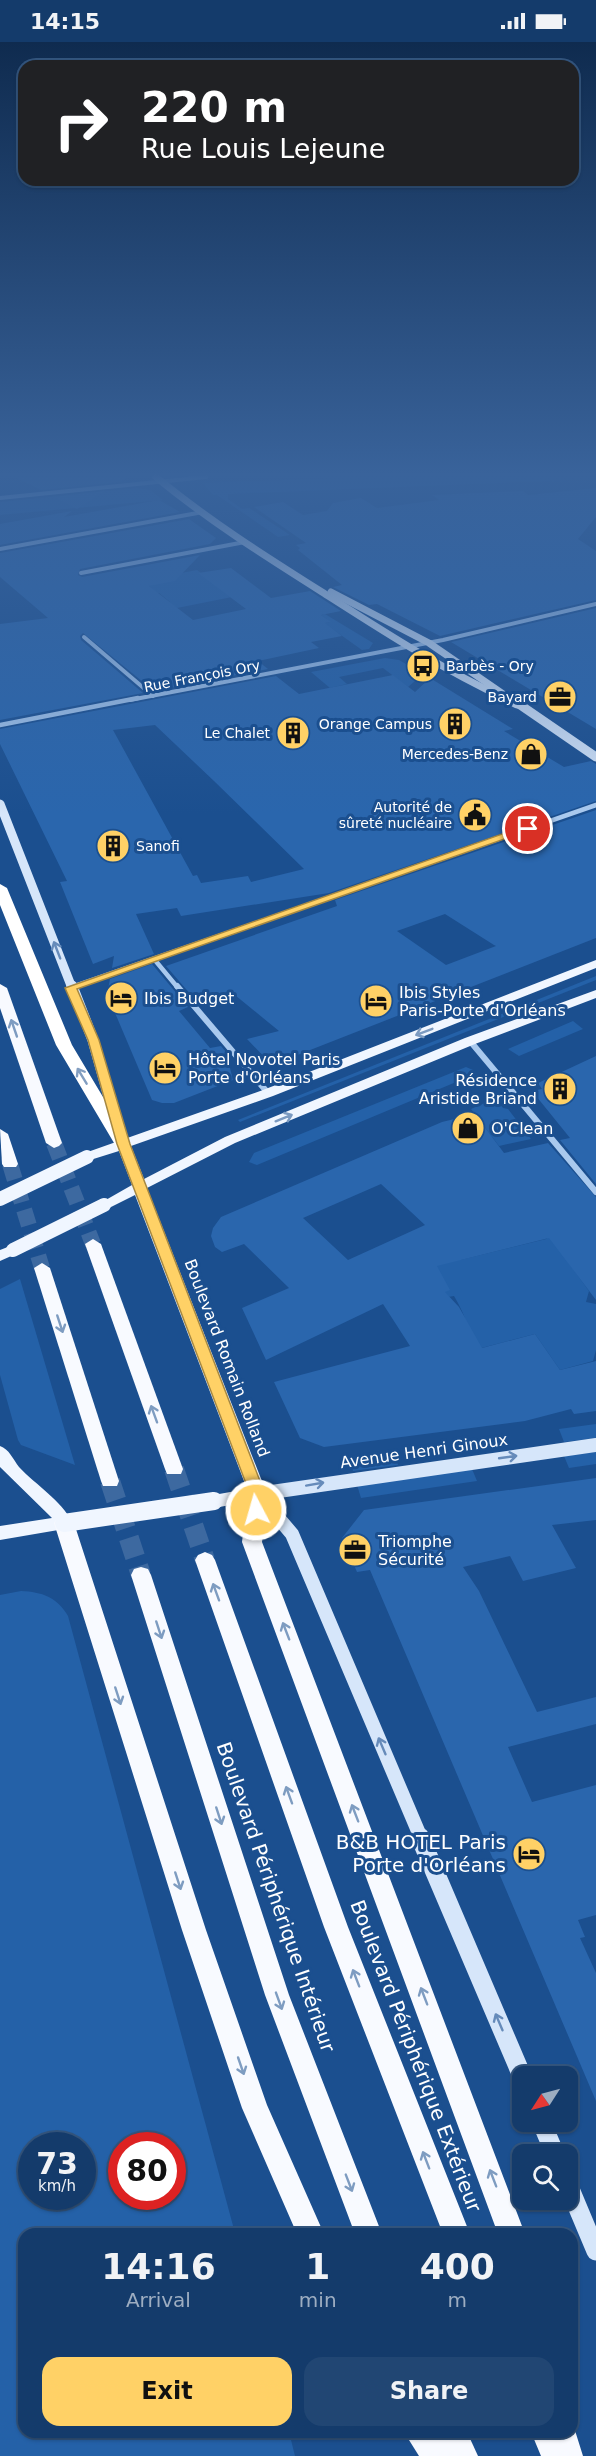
<!DOCTYPE html>
<html lang="en">
<head>
<meta charset="utf-8">
<style>
	body { margin:0; font-family:"DejaVu Sans",sans-serif; background:#214673; color:#f1f3f6; height:100vh; display:flex; flex-direction:column; font-size:22px; white-space:nowrap }
	* { box-sizing:border-box; margin:0 }
	p { font-size:20px; color:#9dadc1 }
	.icon { flex:none; width:33px; height:33px; fill:none; stroke:currentColor; stroke-width:2; stroke-linecap:round; stroke-linejoin:round }
	.map { position:relative; flex:1; overflow:hidden }
	.drawer { position:absolute; left:18px; top:2186px; width:560px; height:210px; display:flex; flex-direction:column; background:#143b6b; border-radius:18px; box-shadow:0 2px 4px #0004,0 0 0 2px #33557e }
	.drawer>* { flex:none }
	.guide { position:absolute; left:18px; top:18px; width:561px; height:126px; border-radius:18px; box-shadow:0 2px 4px #0004,0 0 0 2px #33557e; background:#202124; color:#fff; overflow:hidden }
	.needle { width:39px; rotate:234deg }
	.buttons { position:absolute; left:512px; top:2024px; display:grid; gap:12px }
	.buttons a { display:grid; place-items:center; width:66px; height:66px; border-radius:12px; background:#143b6b; box-shadow:0 2px 4px #0004,0 0 0 2px #33557e; font-size:30px }
	.speed { position:absolute; left:18px; top:2090px; display:flex; gap:12px; font-size:30px; font-weight:700; text-align:center }
	.speed>* { display:grid; place-content:center; width:78px; height:78px; border-radius:50%; background:#143b6b; box-shadow:0 2px 4px #0004,0 0 0 2px #33557e; line-height:1 }
	.speed small { font-size:15px; font-weight:400 }
	.speed .limit { border:9px solid #d22; background:#fff; color:#111 }
	.pin { position:absolute; display:grid; place-items:center; width:51px; height:51px; color:#fff; margin:-26px; border:3px solid #fff; border-radius:50%; box-shadow:0 2px 6px #0007 }
	.me { position:absolute; width:66px; margin:-33px; rotate:354deg; stroke-linejoin:round; filter:drop-shadow(0 0 4px #0008) }
	.turn { display:flex; align-items:center; gap:21px; height:126px; padding:0 24px; font-size:27px }
	.turn .icon { width:78px; height:78px; stroke-width:2.5 }
	.turn b { display:block; font-size:42px; line-height:51px }
	.eta { display:flex; justify-content:space-evenly; align-items:center; height:102px; text-align:center }
	.eta b { font-size:36px; font-weight:700; line-height:42px }
	.action { display:flex; gap:12px; margin-top:auto; padding:12px 24px }
	.action a { flex:1; height:69px; border-radius:18px; background:#ffd166; color:#111; font-size:24px; font-weight:700; line-height:69px; text-align:center }
	.action a+a { background:#214673; color:#f1f3f6 }
	.status { display:flex; justify-content:space-between; align-items:center; height:42px; padding:0 30px; background:#143b6b; direction:ltr }
	.status svg { height:16px; fill:currentColor }
	.map>svg:first-child { display:block }
	.green { fill:#2461a8; fill-rule:evenodd }
	.building { fill:#2a66ad; fill-rule:evenodd }
	.lines { fill:none; stroke-linecap:round; stroke-linejoin:round }
	.trunk-tunnel-far1 { stroke:#3d69a0; stroke-width:16; stroke-dasharray:16 8; stroke-linecap:butt }
	.trunk-tunnel { stroke:#3d69a0; stroke-width:20; stroke-dasharray:20 10; stroke-linecap:butt }
	.minor-far2 { stroke:#a9c9ee; stroke-width:4 }
	.minor-far1 { stroke:#a9c9ee; stroke-width:4.5 }
	.minor { stroke:#a9c9ee; stroke-width:6 }
	.secondary-far4 { stroke:#d6e6fa; stroke-width:7 }
	.secondary-far3 { stroke:#d6e6fa; stroke-width:9 }
	.secondary-far2 { stroke:#d6e6fa; stroke-width:11 }
	.secondary-far1 { stroke:#d6e6fa; stroke-width:14 }
	.secondary { stroke:#d6e6fa; stroke-width:19 }
	.primary { fill:#f0f6ff; fill-rule:evenodd }
	.trunk { fill:#f8faff; fill-rule:evenodd }
	.motorway { fill:#fff; fill-rule:evenodd }
	.primary-bridge-far1 { stroke:#f0f6ff; stroke-width:14 }
	.primary-bridge { stroke:#f0f6ff; stroke-width:18 }
	.oneway { stroke:#668bba }
	.oneway2 { stroke:#7e9cc1 }
	.oneway3 { stroke:#7b9ac1 }
	.oneway4 { stroke:#829ec1 }
	.route { fill:#ffd166; stroke:#a68842; stroke-width:1.5 }
	.labels { text-anchor:middle; dominant-baseline:central; stroke-width:6; stroke-linejoin:round; paint-order:stroke }
	.far-poi-label { font-size:14px; fill:#fff; stroke:#1b4f8f; text-anchor:end }
	.far-street-label { font-size:14px; fill:#fff; stroke:#1b4f8f }
	.poi-label { font-size:16px; fill:#fff; stroke:#1b4f8f; text-anchor:start }
	.street-label { font-size:16px; fill:#fff; stroke:#1b4f8f }
	.near-poi-label { font-size:20px; fill:#fff; stroke:#1b4f8f; text-anchor:end }
	.near-street-label { font-size:20px; fill:#fff; stroke:#1b4f8f }
</style>
</head>
<body>
<div class="status"><b>14:15</b><svg viewBox="0 0 49 12"><path d="M0 12V9h3v3zM5 12V6h3v6zM10 12V3h3v9zM15 12V0h3v12zM26 1h20v11H26zM47 4h2v5h-2z"/></svg></div>
<div class="map">
<svg width="596" height="2414" viewBox="0 0 596 2414">
	<rect width="100%" height="100%" fill="#1b4f8f"/>
	<!-- green -->
	<g class="green">
		<polygon points="372,435 596,435 596,437 228,452 228,457 242,467 249,466 290,493 278,495 217,453 213,453 203,441"/>
		<polygon points="137,446 150,448 163,458 0,473 0,460"/>
		<polygon points="197,528 232,555 177,566 169,563 170,560 159,551 155,551 149,544 176,532"/>
		<polygon points="325,572 373,601 369,607 362,608 324,581 330,580 321,573"/>
		<polygon points="385,616 399,618 423,632 408,645 383,626 339,635 347,642 330,646 311,630"/>
		<polygon points="596,934 596,938 240,1080 238,1078"/>
		<polygon points="573,979 583,987 519,1014 508,1007"/>
		<polygon points="466,1025 473,1028 473,1033 257,1123 249,1120 254,1111"/>
		<polygon points="496,1056 503,1066 508,1067 531,1097 499,1104 471,1067"/>
		<path d="M 408,1192 L 460,1218 L 546,1197 L 553,1192 L 568,1220 L 589,1249 L 586,1260 L 596,1262 L 596,1308 L 593,1319 L 560,1328 L 535,1292 L 470,1309 C 469,1284 466,1275 454,1254 L 448,1255 L 432,1238 Z"/>
		<polygon points="20,1237 75,1423 21,1403 18,1398 0,1333 0,1247"/>
		<polygon points="596,1382 596,1396 564,1400 559,1387"/>
		<polygon points="596,1410 596,1422 569,1426 564,1414"/>
		<polygon points="394,1411 398,1423 353,1429 349,1416"/>
		<polygon points="472,1427 477,1439 361,1456 357,1443"/>
		<path d="M 21,1549 C 42,1550 57,1555 68,1574 L 235,2191 L 24,2192 L 24,2390 L 289,2390 L 295,2414 L 0,2414 L 0,1553 ZM 32,2103 L 82,2103 L 82,2154 L 32,2154 ZM 122,2103 L 172,2103 L 172,2154 L 122,2154 Z"/>
	</g>
	<!-- building -->
	<g class="building">
		<polygon points="15,435 128,435 120,440 41,448"/>
		<polygon points="596,446 596,475 578,497 596,509 596,558 440,594 377,562 369,563 333,545 342,543 298,508 300,506 296,503 306,501 254,465 283,460 303,473 327,469 333,461 361,456 377,466 439,458 432,453 523,449 528,453"/>
		<polygon points="105,449 77,467 54,455"/>
		<polygon points="159,458 180,470 0,503 0,482 72,469 64,475"/>
		<polygon points="189,477 216,496 210,502 80,527 78,533 82,535 200,513 175,539 149,544 193,578 246,567 198,531 231,526 271,556 310,549 341,569 321,573 331,580 325,581 342,594 311,600 319,606 258,619 268,627 154,649 83,591 80,594 81,598 143,651 0,678 0,582 48,576 0,535 0,511"/>
		<polygon points="596,566 596,687 451,600"/>
		<path d="M 393,633 L 415,650 L 430,636 L 513,687 L 504,689 L 564,725 L 591,719 L 596,722 L 596,759 L 329,851 L 181,874 L 177,866 L 136,872 L 154,912 L 112,926 L 114,914 L 93,922 L 60,840 L 67,839 L 0,702 L 0,687 L 276,634 L 299,652 ZM 155,683 L 214,739 L 304,827 L 251,840 L 248,834 L 201,841 L 197,833 L 193,834 L 113,688 Z"/>
		<path d="M 596,768 L 596,896 L 277,1021 L 268,1019 L 247,997 L 279,989 L 230,949 L 198,961 L 166,924 L 337,864 L 335,858 ZM 445,872 L 494,903 L 496,904 L 446,923 L 397,889 Z"/>
		<polygon points="152,922 188,965 179,969 210,1006 221,1004 226,1010 233,1038 174,1061 162,1061 152,1058 107,952 110,937"/>
		<polygon points="596,1014 596,1142 560,1098 570,1096 532,1049 542,1047 538,1041"/>
		<path d="M 475,1072 L 504,1111 L 548,1101 L 596,1155 L 596,1258 L 549,1196 L 437,1224 L 450,1248 L 445,1250 L 459,1265 L 482,1306 L 535,1292 L 560,1328 L 596,1319 L 596,1369 L 574,1372 L 571,1367 L 525,1379 L 324,1405 L 300,1396 L 274,1340 L 410,1304 L 383,1262 L 266,1318 L 242,1266 L 289,1246 L 244,1202 L 222,1210 L 215,1205 L 211,1194 L 213,1186 L 221,1175 L 442,1080 ZM 381,1142 L 425,1183 L 348,1218 L 303,1176 Z"/>
		<polygon points="596,1436 596,1478 552,1483 576,1526 523,1539 510,1514 463,1525 479,1549 537,1670 596,1655 596,1682 508,1705 532,1760 596,1743 596,1873 578,1878 585,1895 580,1896 596,1931 596,2059 370,1528 357,1530 342,1496 364,1468"/>
	</g>
	<g class="lines">
		<!-- trunk-tunnel-far1 -->
		<g class="trunk-tunnel-far1">
			<polyline points="54,1101 93,1202"/>
			<polyline points="10,1122 42,1226"/>
		</g>
		<!-- trunk-tunnel -->
		<g class="trunk-tunnel">
			<polyline points="174,1427 205,1518"/>
			<polyline points="110,1439 141,1533"/>
		</g>
		<!-- minor-far2 -->
		<g class="minor-far2">
			<polyline points="0,456 206,435"/>
			<polyline points="0,507 203,470"/>
			<polyline points="81,531 245,500"/>
			<polyline points="84,595 153,654"/>
			<polyline points="130,658 443,598 596,562"/>
		</g>
		<!-- minor-far1 -->
		<g class="minor-far1">
			<polyline points="0,683 138,656"/>
			<polyline points="154,917 178,946"/>
			<polyline points="72,945 596,763"/>
		</g>
		<!-- minor -->
		<g class="minor">
			<polyline points="177,944 268,1051"/>
			<polyline points="72,945 75,944"/>
			<polyline points="470,999 596,1150"/>
		</g>
		<!-- secondary-far4 -->
		<g class="secondary-far4">
			<path d="M 156,435 C 208,478 265,514 322,550 C 383,589 443,628 508,658"/>
			<polyline points="331,550 429,601 512,658"/>
		</g>
		<!-- secondary-far3 -->
		<g class="secondary-far3">
			<polyline points="505,656 517,662"/>
			<polyline points="510,656 596,715"/>
			<polyline points="0,762 72,946"/>
		</g>
		<!-- secondary-far2 -->
		<polyline class="secondary-far2" points="72,944 93,998 119,1090"/>
		<!-- secondary-far1 -->
		<g class="secondary-far1">
			<polyline points="258,1452 292,1492 421,1796"/>
			<polyline points="258,1452 596,1403"/>
		</g>
		<!-- secondary -->
		<g class="secondary">
			<polyline points="420,1795 522,2034"/>
			<polyline points="541,2079 555,2112"/>
			<polyline points="567,2140 596,2209"/>
		</g>
		<!-- primary -->
		<g class="primary">
			<polygon points="596,918 596,926 273,1054 131,1104 144,1137 225,1095 465,996 596,948 596,956 475,1002 235,1101 147,1146 267,1452 264,1457 258,1458 214,1466 208,1464 205,1459 208,1454 247,1447 135,1153 109,1166 99,1166 97,1163 132,1143 119,1109 87,1119 82,1118 80,1115 82,1112 263,1048"/>
			<polygon points="13,1203 21,1208 18,1211 0,1219 0,1208"/>
			<path d="M 0,1404 C 9,1407 13,1417 19,1425 C 37,1444 60,1457 73,1481 L 70,1486 L 0,1498 L 0,1484 L 52,1476 L 0,1425 Z"/>
		</g>
		<!-- trunk -->
		<g class="trunk">
			<polygon points="0,942 7,946 62,1101 59,1104 54,1106 46,1101 0,966"/>
			<polygon points="0,1087 8,1092 18,1122 16,1125 4,1125 2,1122"/>
			<polygon points="93,1197 101,1202 183,1427 181,1432 167,1432 165,1427 85,1202"/>
			<polygon points="42,1221 50,1226 119,1439 117,1444 103,1444 101,1439 34,1226"/>
			<polygon points="258,1445 265,1447 268,1452 262,1500 525,2192 498,2192 242,1500 248,1452 251,1447"/>
			<polygon points="64,1474 71,1476 74,1481 206,1888 267,2063 324,2192 297,2192 242,2066 182,1888 54,1481 57,1476"/>
			<polygon points="205,1510 212,1513 215,1518 348,1885 470,2192 443,2192 324,1885 195,1518 198,1513"/>
			<polygon points="141,1525 148,1527 151,1533 289,1953 382,2192 355,2192 265,1953 131,1533 134,1527"/>
			<polygon points="572,2379 583,2414 541,2414 531,2390 572,2390"/>
			<polygon points="404,2390 467,2390 478,2414 419,2414"/>
		</g>
		<!-- motorway -->
		<polygon class="motorway" points="0,842 7,846 72,1003 131,1102 129,1106 117,1106 56,1003 0,863"/>
		<!-- primary-bridge-far1 -->
		<g class="primary-bridge-far1">
			<polyline points="0,1157 87,1115"/>
			<polyline points="13,1208 104,1163"/>
		</g>
		<!-- primary-bridge -->
		<polyline class="primary-bridge" points="64,1481 214,1459"/>
	</g>
	<!-- one-way arrows -->
	<defs><path id="oneway-shaft" d="M-6 0H5M1.5-3L5.5 0L1.5 3" fill="none" stroke-width="1.6" stroke-linecap="round" stroke-linejoin="round" transform="scale(1.5)"/></defs>
	<g class="oneway">
		<use href="#oneway-shaft" transform="translate(57 908) rotate(-111)"/>
		<use href="#oneway-shaft" transform="translate(508 1415) rotate(-8)"/>
		<use href="#oneway-shaft" transform="translate(315 1442) rotate(-10)"/>
		<use href="#oneway-shaft" transform="translate(382 1704) rotate(-113)"/>
		<use href="#oneway-shaft" transform="translate(499 1980) rotate(-113)"/>
	</g>
	<g class="oneway2">
		<use href="#oneway-shaft" transform="translate(14 986) rotate(-109)"/>
		<use href="#oneway-shaft" transform="translate(60 1282) rotate(72)"/>
		<use href="#oneway-shaft" transform="translate(154 1372) rotate(-110)"/>
		<use href="#oneway-shaft" transform="translate(216 1550) rotate(-110)"/>
		<use href="#oneway-shaft" transform="translate(159 1588) rotate(72)"/>
		<use href="#oneway-shaft" transform="translate(286 1589) rotate(-111)"/>
		<use href="#oneway-shaft" transform="translate(118 1654) rotate(72)"/>
		<use href="#oneway-shaft" transform="translate(289 1753) rotate(-110)"/>
		<use href="#oneway-shaft" transform="translate(355 1771) rotate(-111)"/>
		<use href="#oneway-shaft" transform="translate(219 1774) rotate(72)"/>
		<use href="#oneway-shaft" transform="translate(178 1839) rotate(72)"/>
		<use href="#oneway-shaft" transform="translate(356 1936) rotate(-111)"/>
		<use href="#oneway-shaft" transform="translate(424 1954) rotate(-111)"/>
		<use href="#oneway-shaft" transform="translate(279 1959) rotate(70)"/>
		<use href="#oneway-shaft" transform="translate(241 2024) rotate(71)"/>
		<use href="#oneway-shaft" transform="translate(426 2118) rotate(-111)"/>
		<use href="#oneway-shaft" transform="translate(493 2136) rotate(-111)"/>
		<use href="#oneway-shaft" transform="translate(349 2141) rotate(69)"/>
	</g>
	<g class="oneway3">
		<use href="#oneway-shaft" transform="translate(424 990) rotate(159)"/>
		<use href="#oneway-shaft" transform="translate(284 1076) rotate(-22)"/>
	</g>
	<use class="oneway4" href="#oneway-shaft" transform="translate(82 1034) rotate(-121)"/>
	<!-- sky -->
	<linearGradient id="sky" x2="0" y2="1"><stop stop-color="#0f2b4f"/><stop offset="0.56" stop-color="#39639b"/><stop offset="1" stop-color="#39639b" stop-opacity="0"/></linearGradient>
	<rect width="596" height="772" fill="url(#sky)"/>
	<!-- route -->
	<polygon class="route" points="525,784 533,787 77,947 99,998 130,1102 265,1452 262,1472 250,1472 248,1468 250,1452 117,1102 88,998 65,946"/>
	<!-- icons -->
	<defs>
		<symbol id="bus-disc" viewBox="-11 -11 22 22"><circle r="9.5" fill="#ffd166" stroke="#1b4f8f"/><path d="M-5-6H5V4H4V6H2V4H-2V6H-4V4H-5ZM-3.5-4V0h7V-4ZM-3.5 1.2v1.5H-2V1.2ZM2 1.2v1.5H3.5V1.2Z" fill="#111"/></symbol>
		<symbol id="office-disc" viewBox="-11 -11 22 22"><circle r="9.5" fill="#ffd166" stroke="#1b4f8f"/><path d="M-6-3h4V-5.5h4V-3h4V5H-6ZM-1-4.5V-3h2v-1.5ZM-6 0V1H6V0Z" fill="#111"/></symbol>
		<symbol id="building-disc" viewBox="-11 -11 22 22"><circle r="9.5" fill="#ffd166" stroke="#1b4f8f"/><path d="M-4-6H4V6H1V3H-1V6H-4ZM-2.5-4.3h1.7v1.8h-1.7ZM.8-4.3h1.7v1.8H.8ZM-2.5-1h1.7V.8h-1.7ZM.8-1h1.7V.8H.8Z" fill="#111"/></symbol>
		<symbol id="shop-disc" viewBox="-11 -11 22 22"><circle r="9.5" fill="#ffd166" stroke="#1b4f8f"/><path d="M-5-2.5h2.3a2.7 3.5 0 0 1 5.4 0H5L5.5 6h-11ZM-1.5-2.5h3a1.5 2.3 0 0 0-3 0Z" fill="#111"/></symbol>
		<symbol id="civic-disc" viewBox="-11 -11 22 22"><circle r="9.5" fill="#ffd166" stroke="#1b4f8f"/><path d="M-.6-6.5H3V-4.5H.6V-3L4-1V1h2V6H-6V1h2V-1L-.6-3ZM-1.2 2.5V6h2.4V2.5Z" fill="#111"/></symbol>
		<symbol id="hotel-disc" viewBox="-11 -11 22 22"><circle r="9.5" fill="#ffd166" stroke="#1b4f8f"/><path d="M-6-4.5h1.5V1H6V5H4.5V3h-9V5H-6ZM-4 0a1.8 1.8 0 1 1 3.6 0ZM.5 0V-2.5h3Q6-2.5 6 0Z" fill="#111"/></symbol>
	</defs>
	<g fill-rule="evenodd">
		<use href="#bus-disc" x="404" y="605" width="38" height="38"/>
		<use href="#office-disc" x="541" y="636" width="38" height="38"/>
		<use href="#building-disc" x="436" y="663" width="38" height="38"/>
		<use href="#building-disc" x="274" y="672" width="38" height="38"/>
		<use href="#shop-disc" x="512" y="693" width="38" height="38"/>
		<use href="#civic-disc" x="456" y="754" width="38" height="38"/>
		<use href="#building-disc" x="94" y="785" width="38" height="38"/>
		<use href="#hotel-disc" x="102" y="937" width="38" height="38"/>
		<use href="#hotel-disc" x="357" y="940" width="38" height="38"/>
		<use href="#hotel-disc" x="146" y="1007" width="38" height="38"/>
		<use href="#building-disc" x="541" y="1028" width="38" height="38"/>
		<use href="#shop-disc" x="449" y="1067" width="38" height="38"/>
		<use href="#office-disc" x="336" y="1489" width="38" height="38"/>
		<use href="#hotel-disc" x="510" y="1793" width="38" height="38"/>
	</g>
	<g class="labels">
		<!-- far-poi labels -->
		<g class="far-poi-label">
			<text x="446" y="624" text-anchor="start">Barbès - Ory</text>
			<text x="537" y="655">Bayard</text>
			<text x="432" y="682">Orange Campus</text>
			<text x="270" y="691">Le Chalet</text>
			<text x="508" y="712">Mercedes-Benz</text>
			<text x="452" y="765">Autorité de<tspan x="452" dy="16">sûreté nucléaire</tspan></text>
			<text x="136" y="804" text-anchor="start">Sanofi</text>
		</g>
		<!-- far-street labels -->
		<g class="far-street-label">
			<text transform="translate(202 634) rotate(-11)">Rue François Ory</text>
		</g>
		<!-- poi labels -->
		<g class="poi-label">
			<text x="399" y="950">Ibis Styles<tspan x="399" dy="18">Paris-Porte d'Orléans</tspan></text>
			<text x="144" y="956">Ibis Budget</text>
			<text x="188" y="1017">Hôtel Novotel Paris<tspan x="188" dy="18">Porte d'Orléans</tspan></text>
			<text x="537" y="1038" text-anchor="end">Résidence<tspan x="537" dy="18">Aristide Briand</tspan></text>
			<text x="491" y="1086">O'Clean</text>
			<text x="378" y="1499">Triomphe<tspan x="378" dy="18">Sécurité</tspan></text>
		</g>
		<!-- street labels -->
		<g class="street-label">
			<text transform="translate(227 1316) rotate(69)">Boulevard Romain Rolland</text>
			<text transform="translate(424 1409) rotate(-8)">Avenue Henri Ginoux</text>
		</g>
		<!-- near-poi labels -->
		<g class="near-poi-label">
			<text x="506" y="1800">B&amp;B HOTEL Paris<tspan x="506" dy="23">Porte d'Orléans</tspan></text>
		</g>
		<!-- near-street labels -->
		<g class="near-street-label">
			<text transform="translate(276 1855) rotate(71)">Boulevard Périphérique Intérieur</text>
			<text transform="translate(416 2014) rotate(69)">Boulevard Périphérique Extérieur</text>
		</g>
	</g>
</svg>
<div class="buttons">
<a><svg class="needle" viewBox="-14 -14 28 28"><path d="M0-13l5 13h-10z" fill="#e53935"/><path d="M0 13l5-13h-10z" fill="#9dadc1"/></svg></a>
<a><svg class="icon" aria-label="search" viewBox="0 0 24 24"><circle cx="10" cy="10" r="6"/><path d="M15 15l6 6"/></svg></a>
</div>
<div class="speed"><div>73<small>km/h</small></div><div class="limit">80</div></div>
<div class="pin" style="left:528px;top:787px;background:#d93025"><svg class="icon" aria-label="arrive" viewBox="0 0 24 24"><path d="M6 21V4h12l-3 4 3 4H6"/></svg></div>
<svg class="me" style="left:256px;top:1468px" viewBox="-20 -20 40 40"><circle r="17" fill="#ffd166" stroke="#fff" stroke-width="3"/><path d="M0-11L8 9 0 5-8 9z" fill="#fff"/></svg>
<div class="guide">
<div class="turn"><svg class="icon" aria-label="right" viewBox="0 0 24 24"><path d="M7 20v-9h11M14 6l5 5-5 5"/></svg><div><b>220 m</b>Rue Louis Lejeune</div></div>
</div>
<section class="drawer">
<div class="eta">
<div><b>14:16</b><p>Arrival</p></div>
<div><b>1</b><p>min</p></div>
<div><b>400</b><p>m</p></div>
</div>
<div class="action"><a>Exit</a><a>Share</a></div>
</section>
</div>
</body>
</html>
